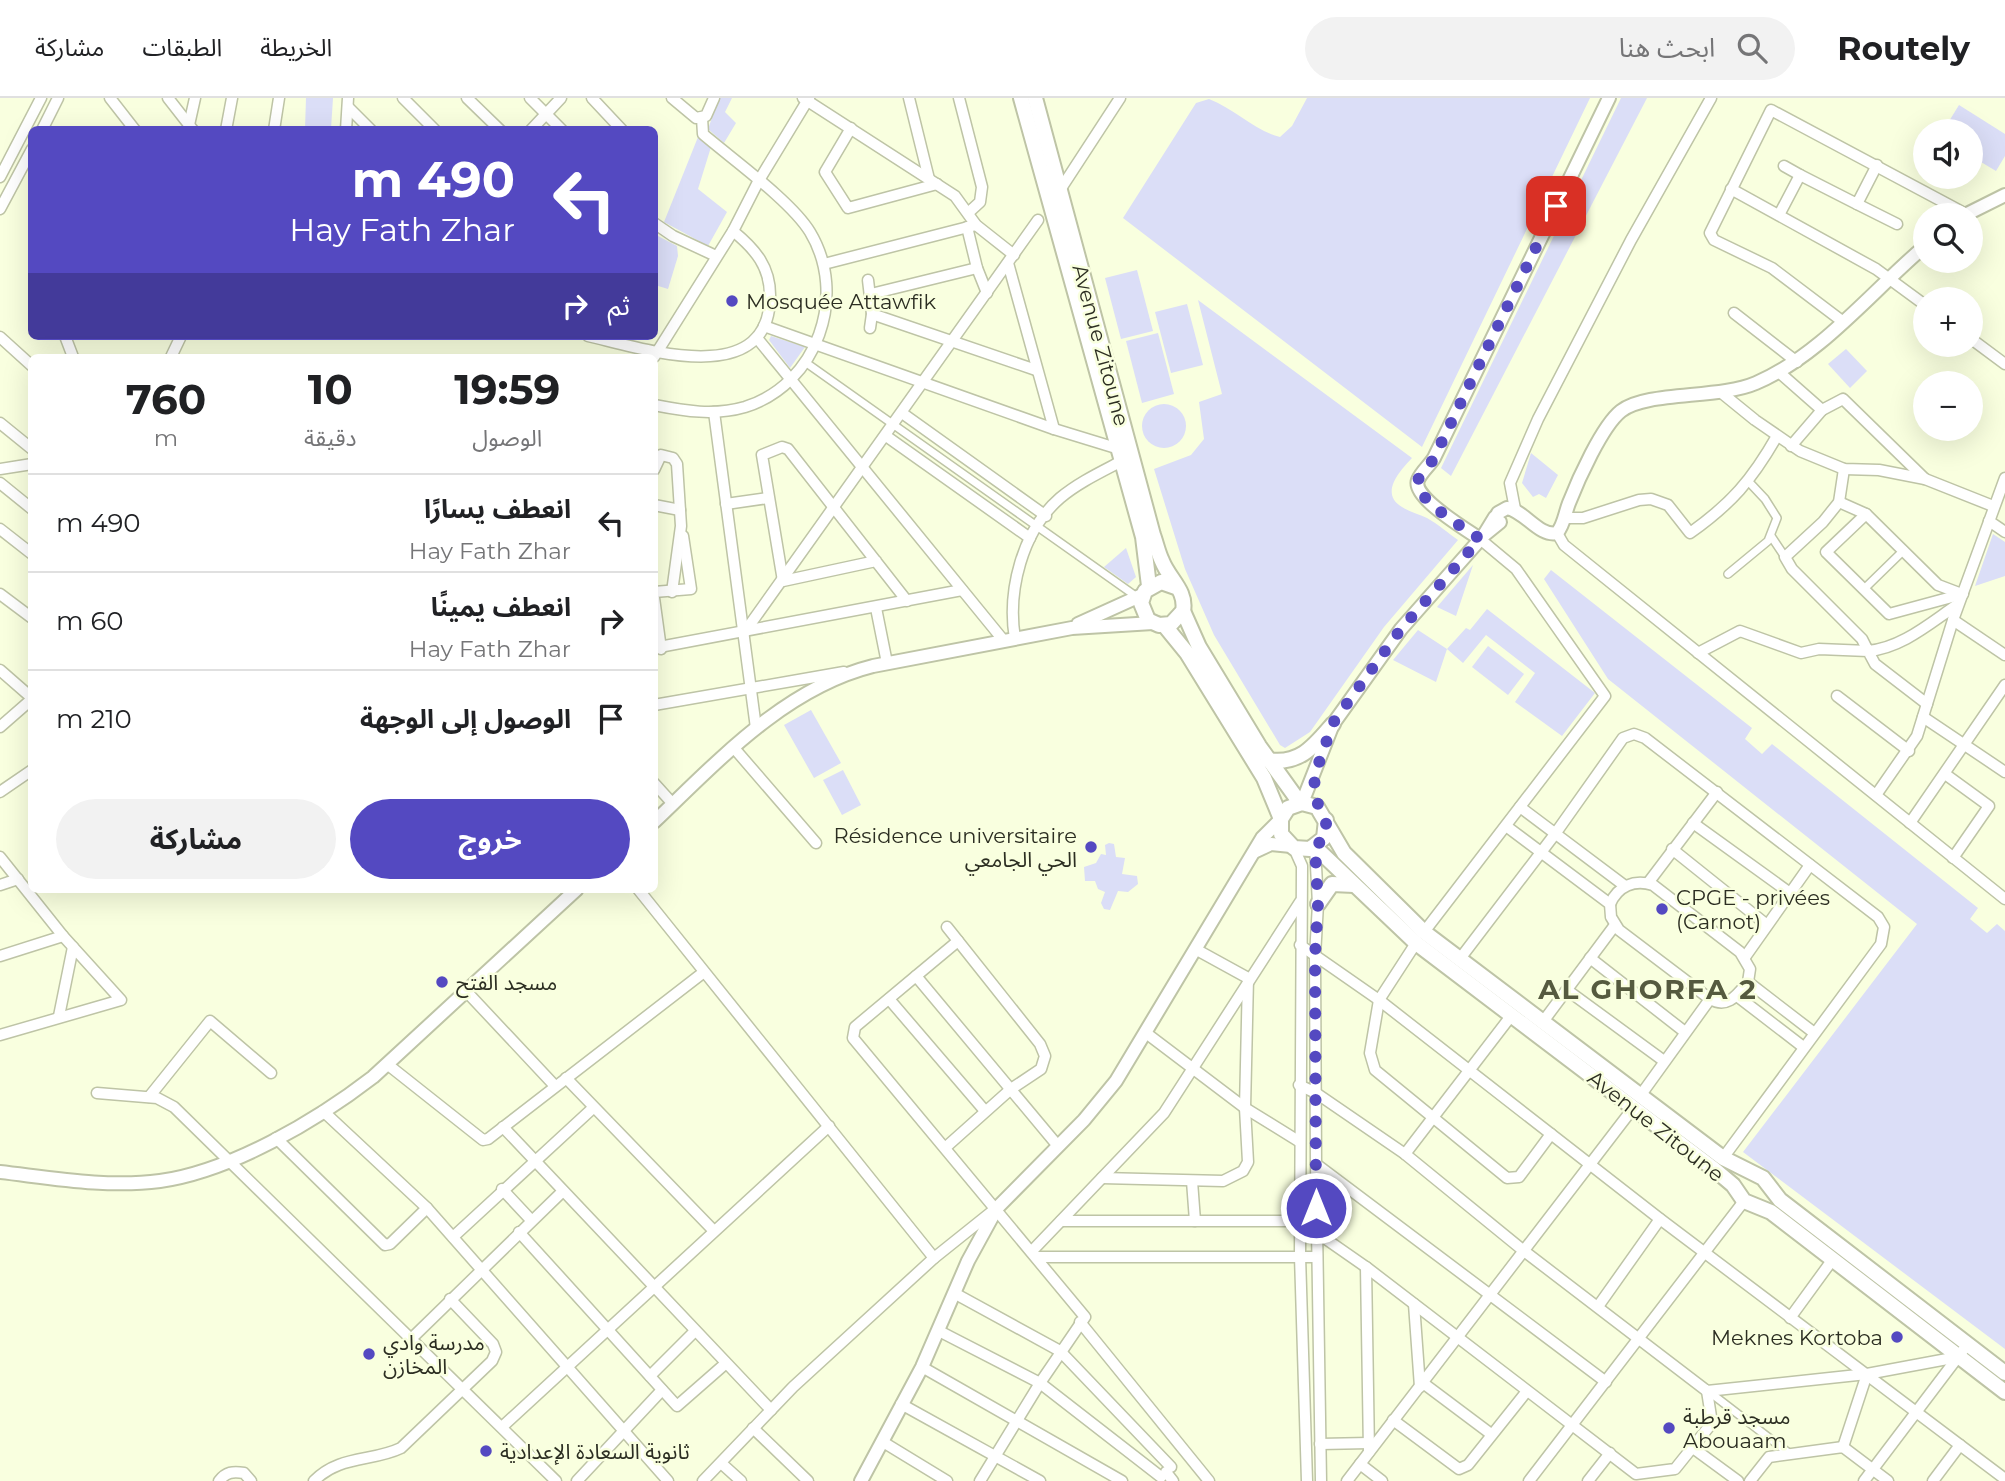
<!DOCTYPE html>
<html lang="ar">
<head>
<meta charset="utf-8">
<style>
	body { margin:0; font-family:Montserrat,"Noto Sans Arabic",sans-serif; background:#f2f2f2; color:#202124; direction:rtl; height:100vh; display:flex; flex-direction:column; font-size:26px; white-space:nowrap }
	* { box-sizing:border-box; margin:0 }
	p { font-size:23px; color:#757577 }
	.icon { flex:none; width:38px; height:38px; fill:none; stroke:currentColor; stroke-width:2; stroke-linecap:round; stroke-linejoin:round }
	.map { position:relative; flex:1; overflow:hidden; direction:ltr }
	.drawer { position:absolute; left:28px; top:256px; width:630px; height:539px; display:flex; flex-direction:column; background:#fff; border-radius:10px; box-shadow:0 7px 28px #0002; direction:rtl }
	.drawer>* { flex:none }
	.top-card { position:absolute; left:28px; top:28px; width:630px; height:214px; border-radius:10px; box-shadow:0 7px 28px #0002; direction:rtl; background:#5449c1; color:#fff; overflow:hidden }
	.tools { position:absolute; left:1913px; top:21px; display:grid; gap:14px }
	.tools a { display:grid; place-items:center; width:70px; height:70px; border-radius:50%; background:#fff; box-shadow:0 7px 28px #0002; font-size:35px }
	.pin { position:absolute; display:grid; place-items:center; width:60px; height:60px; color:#fff; margin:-30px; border-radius:14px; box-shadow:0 4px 10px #0006 }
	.me { position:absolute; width:77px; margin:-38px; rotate:0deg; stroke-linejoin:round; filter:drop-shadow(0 0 5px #0008) }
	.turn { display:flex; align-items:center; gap:24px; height:147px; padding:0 28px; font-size:32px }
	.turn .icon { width:91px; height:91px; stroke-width:2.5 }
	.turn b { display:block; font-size:49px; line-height:60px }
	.then { display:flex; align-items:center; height:66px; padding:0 28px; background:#0003; gap:14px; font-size:26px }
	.eta { display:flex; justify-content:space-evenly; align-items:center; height:119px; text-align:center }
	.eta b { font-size:42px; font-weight:700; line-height:49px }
	.button { display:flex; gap:14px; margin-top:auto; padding:14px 28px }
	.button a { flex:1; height:80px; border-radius:42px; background:#5449c1; color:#fff; font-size:28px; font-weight:700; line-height:80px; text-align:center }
	.button a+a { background:#f2f2f2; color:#202124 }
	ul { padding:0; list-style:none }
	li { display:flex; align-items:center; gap:21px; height:98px; padding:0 28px; border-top:2px solid #e0e0e0 }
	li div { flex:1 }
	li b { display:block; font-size:26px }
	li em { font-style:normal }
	header { display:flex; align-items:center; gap:42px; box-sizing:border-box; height:98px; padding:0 35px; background:#fff; border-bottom:2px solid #e0e0e0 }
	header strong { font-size:33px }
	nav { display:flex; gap:38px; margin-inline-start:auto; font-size:24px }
	.search { width:490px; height:63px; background:#f2f2f2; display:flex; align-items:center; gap:18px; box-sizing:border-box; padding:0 24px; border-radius:38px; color:#757577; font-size:26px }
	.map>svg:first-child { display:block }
	.green { fill:#dbdef7 }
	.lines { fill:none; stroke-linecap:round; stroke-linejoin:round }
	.pedestrian-casing { stroke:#bec4a6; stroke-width:10 }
	.minor-casing { stroke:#bec4a6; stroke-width:13 }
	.tertiary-casing { stroke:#bec4a6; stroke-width:16 }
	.secondary-casing { stroke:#bec4a6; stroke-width:18 }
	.pedestrian { stroke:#fff; stroke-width:7 }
	.minor { stroke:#fff; stroke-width:10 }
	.tertiary { stroke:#fff; stroke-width:12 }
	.secondary { stroke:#fff; stroke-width:14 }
	.route { stroke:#5449c1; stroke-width:12; stroke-dasharray:0 21.6 }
	.poi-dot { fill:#5449c1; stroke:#f9ffdf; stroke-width:2.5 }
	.labels { text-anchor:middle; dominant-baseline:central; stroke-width:5; stroke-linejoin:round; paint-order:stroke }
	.poi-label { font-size:21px; fill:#2c2e22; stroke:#f9ffdf; text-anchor:start }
	.street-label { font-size:21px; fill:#2c2e22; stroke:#f9ffdf }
	.district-label { font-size:28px; font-weight:bold; letter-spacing:2px; fill:#555a3f; stroke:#f9ffdf }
</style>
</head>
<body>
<header>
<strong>Routely</strong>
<div class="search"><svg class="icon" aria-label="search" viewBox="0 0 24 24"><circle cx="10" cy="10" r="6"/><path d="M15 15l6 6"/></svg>ابحث هنا</div>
<nav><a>الخريطة</a><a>الطبقات</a><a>مشاركة</a></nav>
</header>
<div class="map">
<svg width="2005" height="1383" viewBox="0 0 2005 1383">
	<rect width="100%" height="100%" fill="#f9ffdf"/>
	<!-- green -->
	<g class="green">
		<polygon points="306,0 333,0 331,31 305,31"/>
		<polygon points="719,0 732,0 725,14 736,25 724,45 708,31"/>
		<path d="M 1307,0 L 1590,0 L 1422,349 L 1123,120 L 1196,5 L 1209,1 C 1235,11 1255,33 1280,39 L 1292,28 Z"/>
		<polygon points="1621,0 1647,0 1451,378 1441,370"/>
		<polygon points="1959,7 2005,36 2005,58 1996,73 1971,58 1970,33 1943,33"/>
		<polygon points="698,39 711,49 698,91 727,114 708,148 664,124"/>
		<polygon points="658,138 677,148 678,158 668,191 655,187 655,146"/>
		<polygon points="1137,172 1153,233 1121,241 1105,180"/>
		<path d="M 1198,202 L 1412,360 C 1400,373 1379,395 1402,409 C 1409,414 1419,416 1427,420 C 1438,426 1448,435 1458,442 L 1384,529 L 1310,634 L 1285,650 L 1280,647 L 1214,537 L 1185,471 L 1154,371 L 1191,357 L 1204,341 L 1199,304 L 1222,296 Z"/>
		<polygon points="1187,206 1203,267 1171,275 1155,214"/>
		<polygon points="1158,235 1174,296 1142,305 1126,243"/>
		<polygon points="771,238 805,249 790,270 769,242"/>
		<polygon points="1846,251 1867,273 1850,290 1828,266"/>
		<circle cx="1164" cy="328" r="22"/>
		<polygon points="1531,355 1558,377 1546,400 1539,396 1533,399 1522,385"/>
		<polygon points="1993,436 2005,444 2005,478 1975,488"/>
		<polygon points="1126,450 1136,479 1128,486 1104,469"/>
		<polygon points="1473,467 1456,518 1437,509"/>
		<polygon points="1551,472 1752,630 1745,641 1762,656 1772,646 1978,810 1970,821 1987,835 1997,826 2005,833 2005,1251 1743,1054 1917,826 1608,581 1544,481"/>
		<polygon points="1487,511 1595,595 1562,638 1515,604 1535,575 1486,537 1463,565 1447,551 1436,584 1393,562 1418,532 1447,551 1466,530 1470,532"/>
		<polygon points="1488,548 1524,576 1508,597 1472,569"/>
		<polygon points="811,612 841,665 814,680 784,627"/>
		<polygon points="843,672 861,707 842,717 823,682"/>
		<polygon points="1109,745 1114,746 1116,759 1125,760 1122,776 1137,778 1138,786 1128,794 1118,793 1110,812 1104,811 1101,805 1105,794 1098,791 1095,783 1085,783 1084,769 1096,765 1101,756 1106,757 1105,747"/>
	</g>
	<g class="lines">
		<defs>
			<g id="pedestrian">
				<polyline points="805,264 1137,499"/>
				<polyline points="1771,438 1785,459"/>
				<polyline points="1728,476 1768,443 1777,420 1765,401 1749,384"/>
				<polyline points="1864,491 1904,452"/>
				<polyline points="1708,1293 1790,1356"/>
			</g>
			<g id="minor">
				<polyline points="110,0 135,32"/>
				<polyline points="168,0 193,32"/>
				<polyline points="403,0 435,32"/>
				<polyline points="467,0 500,32"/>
				<polyline points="530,0 562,32"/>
				<polyline points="592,0 622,32"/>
				<polyline points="672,0 696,20 706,18 714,0"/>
				<polyline points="803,0 955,98 976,127 1014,157"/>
				<polyline points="909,0 929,81"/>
				<polyline points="959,0 982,89 980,104 968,115"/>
				<polyline points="348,9 371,32"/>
				<polyline points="189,27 195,0"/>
				<polyline points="851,30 825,74 848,110 937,86"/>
				<polyline points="42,32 58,0"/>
				<polyline points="226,32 232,0"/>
				<polyline points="274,32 279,0"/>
				<polyline points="346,32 348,0"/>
				<polyline points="531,32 561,0"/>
				<polyline points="1784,68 1800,77"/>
				<polyline points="0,79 41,0"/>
				<polyline points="1731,91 1876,171 1925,207"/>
				<polyline points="1060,92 1120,0"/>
				<polyline points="1857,106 1897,126"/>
				<polyline points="0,111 32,51"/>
				<polyline points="1779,117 1800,77 1857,106 1877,67"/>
				<polyline points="654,125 673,138 716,158"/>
				<polyline points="967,129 977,170 987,195"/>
				<polyline points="1008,165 1054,331"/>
				<polyline points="824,166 976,127"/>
				<polyline points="868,182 872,216 870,230"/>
				<polyline points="871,196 977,170"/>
				<polyline points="1734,215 1797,264"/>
				<polyline points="872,216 1036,272"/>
				<polyline points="1842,223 1772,170 1714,142 1710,135 1771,12 1966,116"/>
				<polyline points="764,228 1054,331 1116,350"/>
				<polyline points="65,238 73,259"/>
				<path d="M 588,238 C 641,250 768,293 770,200 C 771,169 755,151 733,133"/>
				<polyline points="0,239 32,268"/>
				<polyline points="757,240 1004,543"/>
				<polyline points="1970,240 2005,266"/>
				<polyline points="171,259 181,238"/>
				<polyline points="654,259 733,133 758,84 809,0"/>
				<polyline points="1780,275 1822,312 1791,348"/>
				<polyline points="1723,296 1755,322 1800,353 1844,371 1879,372 1925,381 1993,408"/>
				<path d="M 654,307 C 685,313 714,318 745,309 C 818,286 848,197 810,134 C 791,103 732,61 703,36 L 702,20"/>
				<polyline points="1822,312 1843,301 1925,381"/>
				<polyline points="714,314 756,630"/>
				<polyline points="902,315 1046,418"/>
				<polyline points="0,325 32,351"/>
				<polyline points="886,338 1030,440"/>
				<polyline points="0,371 32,366"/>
				<path d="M 1844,371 L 1839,404 L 1823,424 L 1785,459 L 1792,471 L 1862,541 L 1868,553 C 1902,550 1930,525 1957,507"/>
				<polyline points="654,372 661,357 673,360 677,366 681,428 672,494"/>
				<polyline points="0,385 32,411"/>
				<polyline points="1839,404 1866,416 1938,487 1959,495"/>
				<polyline points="726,406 768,400"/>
				<polyline points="654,407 680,412"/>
				<polyline points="1515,411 1510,385 1538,321 1631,142 1711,0"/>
				<polyline points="1866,416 1826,454 1889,516 1963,496"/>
				<path d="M 1564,420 L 1583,420 L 1639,402 L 1651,401 L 1668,407 L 1690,435 C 1731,406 1752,382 1777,338"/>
				<polyline points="1989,423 2005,434"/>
				<polyline points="0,431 32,456"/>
				<polyline points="1557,435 1564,447 2005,801"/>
				<polyline points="876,463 783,483 762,357 782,349 788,351 907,503"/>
				<polyline points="654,494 691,491 683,438"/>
				<polyline points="0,496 32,520"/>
				<polyline points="654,500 661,551"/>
				<polyline points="876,510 887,565"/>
				<polyline points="1953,522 2005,557"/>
				<polyline points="744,535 1038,122"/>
				<path d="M 1015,541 C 1007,493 1022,433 1060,400 C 1078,385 1099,375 1120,364"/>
				<polyline points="654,550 962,492"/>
				<polyline points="1698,555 1740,533 1801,555 1819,551 1868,553 1875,566 1927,606"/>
				<polyline points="0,572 32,600"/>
				<polyline points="1837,598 1909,653"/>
				<polyline points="654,607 844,574"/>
				<polyline points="1923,619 2005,674"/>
				<polyline points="0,629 32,601"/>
				<polyline points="734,650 816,745"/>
				<polyline points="1945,676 1989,708 1953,760"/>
				<polyline points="654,685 673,706"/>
				<polyline points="0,694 32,672"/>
				<polyline points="1876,697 1917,638 1953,522 2005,380"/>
				<polyline points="1520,709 1625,788"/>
				<polyline points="1693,725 1790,795"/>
				<polyline points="1910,725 2005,587"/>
				<path d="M 1506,728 L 1610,806 L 1611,819 L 1619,832 L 1710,901 C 1728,911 1737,897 1748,884 L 1813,934"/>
				<polyline points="1315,749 1318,806 1315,858 1316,1066 1321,1383"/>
				<polyline points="1294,750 1302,768 1300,1158 1307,1383"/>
				<polyline points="1672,751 1767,827"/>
				<polyline points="0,759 63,838 121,902 0,937"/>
				<polyline points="1648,785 1717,694"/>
				<polyline points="0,787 18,781"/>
				<polyline points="638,791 934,1160"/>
				<path d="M 1610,806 C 1618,788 1634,781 1653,787 L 1740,854 L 1750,871 L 1748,884"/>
				<polyline points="1424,834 1605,598 1516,471 1480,441"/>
				<polyline points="1416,845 1379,902 1370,955 1375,972 1507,1080 1519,1079 1551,1036"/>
				<polyline points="1300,847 1379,902 1660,1121 2005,1381"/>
				<polyline points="0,858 63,838"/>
				<polyline points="1745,859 1810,767"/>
				<polyline points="1590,860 1685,934"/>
				<polyline points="1459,862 1555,736 1623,640 1634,636 1645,640 1878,819 1884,829 1881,846 1723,1060"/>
				<polyline points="916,878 958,843"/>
				<polyline points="465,892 555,988"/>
				<polyline points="1567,892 1664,963"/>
				<polyline points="1737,898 1802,948"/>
				<polyline points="889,901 985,1013"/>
				<polyline points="59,918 73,849"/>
				<polyline points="1542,925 1615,827"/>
				<polyline points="1146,935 1245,1010 1300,1044"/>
				<polyline points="387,966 483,1042 488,1041 704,874"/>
				<polyline points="566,980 714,1133"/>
				<polyline points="1299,987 1316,995 1405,1056 1524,1153 1707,1293 1867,1276 1958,1259"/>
				<polyline points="97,995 157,1000 174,1009 556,1383"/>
				<polyline points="1640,998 1710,901"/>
				<polyline points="149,999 210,923 271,975"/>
				<polyline points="323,1013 427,1110 668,1383"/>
				<polyline points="503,1029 771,1312"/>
				<polyline points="276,1040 385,1147 390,1146 427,1110"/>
				<polyline points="946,1049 1011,991 1041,971 1045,958 1040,946 947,829"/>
				<polyline points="1405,1056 1511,918"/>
				<polyline points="1316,1066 1606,1284"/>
				<polyline points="1102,1080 1223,1083 1243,1073 1248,1064 1245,1010 1248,880 1197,852"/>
				<polyline points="1192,1083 1195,1123"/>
				<polyline points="502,1091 531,1122"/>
				<polyline points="1061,1123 1300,1123 1366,1169 1636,1376 1675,1371 1712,1325 1707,1293"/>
				<polyline points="519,1134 677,1308 725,1266"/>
				<polyline points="453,1139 593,1010"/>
				<polyline points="1032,1153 1164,1015 1300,804"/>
				<polyline points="1037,1159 1317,1159"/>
				<polyline points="1366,1169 1369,1354"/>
				<polyline points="954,1195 1060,1253 1171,1369"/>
				<polyline points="1414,1206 1420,1289"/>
				<polyline points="1599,1207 1660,1121"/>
				<polyline points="1790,1220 1833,1161"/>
				<polyline points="1080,1224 1209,1383"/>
				<polyline points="939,1233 1040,1285 1161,1379"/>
				<polyline points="411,1241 563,1093"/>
				<polyline points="922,1269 1122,1383"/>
				<polyline points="650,1278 695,1233"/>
				<polyline points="1423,1285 1491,1336"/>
				<polyline points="901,1306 1040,1383"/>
				<polyline points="1393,1322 1459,1371 1468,1367 1527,1293"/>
				<polyline points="502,1329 829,1028"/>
				<polyline points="753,1330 808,1383"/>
				<polyline points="883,1344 947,1383"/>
				<polyline points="1320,1346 1369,1345"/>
				<polyline points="1843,1349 1867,1276"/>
				<polyline points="1693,1350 1738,1383"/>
				<polyline points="721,1365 741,1383"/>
				<polyline points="1360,1366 1382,1383"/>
				<polyline points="1166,1374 1173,1383"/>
				<path d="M 219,1383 C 226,1374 233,1373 244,1375 L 251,1383"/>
				<path d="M 314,1383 C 339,1357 372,1364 401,1350 L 492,1263 L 496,1254 L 493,1246 L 450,1201"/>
				<polyline points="577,1383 662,1292"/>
				<polyline points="703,1383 793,1289 934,1160 994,1112"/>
				<polyline points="980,1383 1040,1285 1085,1219 853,940 855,929 916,878 1058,1048"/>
				<polyline points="1347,1383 1634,1009"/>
				<polyline points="1529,1383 1744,1103"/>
				<polyline points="1588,1383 1610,1355"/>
				<polyline points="1750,1383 1769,1359 1843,1349 1888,1383"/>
				<polyline points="1864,1383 1967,1247"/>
				<polyline points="1933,1383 1960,1347"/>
			</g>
			<g id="tertiary">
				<polyline points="1965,117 2005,97"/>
				<path d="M 1498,415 L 1507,410 C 1525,413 1539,439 1557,435 C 1564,427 1565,415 1569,405 C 1578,382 1602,328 1621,313 C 1646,293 1719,301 1756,285 C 1820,258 1872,193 1925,148"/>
				<polyline points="1495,419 1484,437 1500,424"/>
				<path d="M 1480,441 C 1467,432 1411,399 1418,382 C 1421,374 1430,367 1434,360 L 1609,0"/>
				<polyline points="1078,526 1142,497"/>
				<polyline points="1302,705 1333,626 1401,531 1484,437"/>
				<path d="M 654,724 C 718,663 785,590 873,568 L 1072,530 L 1153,525"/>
				<polyline points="1256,753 1271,746 1291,748"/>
				<path d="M 0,1074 C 52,1080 107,1090 160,1083 C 231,1073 316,1023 373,979 L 577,791"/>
				<polyline points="861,1383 922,1269 968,1163 997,1110 1084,1022 1116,983 1262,740 1281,721"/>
			</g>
			<g id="secondary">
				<polyline points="1021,0 1143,439 1149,488"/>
				<path d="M 1035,0 L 1153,437 C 1156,445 1158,455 1162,463 C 1169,481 1187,493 1183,513 L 1171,526 L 1159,527 L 1148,522 L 1141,505 L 1145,493 L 1161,484 L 1178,490"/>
				<polyline points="1183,513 1199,549 1259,648 1300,705"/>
				<polyline points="1165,528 1187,555 1264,680 1281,721"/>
				<path d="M 1268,662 C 1300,667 1314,648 1333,626"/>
				<polyline points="1326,722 1324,740 1310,751 1294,750 1281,736 1281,721 1288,710 1302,705 1317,709 1344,755 1424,834 1723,1060 1763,1080 1780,1102 2005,1275"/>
				<polyline points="1315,749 1416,845 1714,1071 1733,1087 1744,1103 1771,1114 2005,1294"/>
				<polyline points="1318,806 1332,786 1354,787"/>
			</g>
		</defs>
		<!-- pedestrian casing -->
		<use href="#pedestrian" class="pedestrian-casing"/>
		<!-- minor casing -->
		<use href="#minor" class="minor-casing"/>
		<!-- tertiary casing -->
		<use href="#tertiary" class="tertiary-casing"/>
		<!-- secondary casing -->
		<use href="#secondary" class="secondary-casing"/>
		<!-- pedestrian -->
		<use href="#pedestrian" class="pedestrian"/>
		<!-- minor -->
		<use href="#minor" class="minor"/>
		<!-- tertiary -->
		<use href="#tertiary" class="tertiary"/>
		<!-- secondary -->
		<use href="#secondary" class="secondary"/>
	</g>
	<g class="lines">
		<!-- route -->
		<path class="route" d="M 1316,1110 L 1315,858 L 1318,806 L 1315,749 L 1324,740 L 1327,728 L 1316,701 L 1314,679 L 1333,625 L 1401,531 L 1480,441 C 1467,432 1411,399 1418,382 C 1421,375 1430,367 1434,360 L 1556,108"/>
	</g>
	<!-- markers -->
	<g class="poi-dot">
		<circle cx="732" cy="203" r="7"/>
		<circle cx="1091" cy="749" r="7"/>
		<circle cx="1662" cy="811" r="7"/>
		<circle cx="442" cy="884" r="7"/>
		<circle cx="1897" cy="1239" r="7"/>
		<circle cx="369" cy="1256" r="7"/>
		<circle cx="1669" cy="1330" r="7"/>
		<circle cx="486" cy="1353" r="7"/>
	</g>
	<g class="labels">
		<!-- poi labels -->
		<g class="poi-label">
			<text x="746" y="203">Mosquée Attawfik</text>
			<text x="1077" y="737" text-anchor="end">Résidence universitaire<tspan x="1077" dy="24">الحي الجامعي</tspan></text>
			<text x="1676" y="799">CPGE - privées<tspan x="1676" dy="24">(Carnot)</tspan></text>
			<text x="456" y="884">مسجد الفتح</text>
			<text x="1883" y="1239" text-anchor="end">Meknes Kortoba</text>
			<text x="383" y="1244">مدرسة وادي<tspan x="383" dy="24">المخازن</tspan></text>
			<text x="1683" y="1318">مسجد قرطبة<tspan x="1683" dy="24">Abouaam</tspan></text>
			<text x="500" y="1353">ثانوية السعادة الإعدادية</text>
		</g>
		<!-- street labels -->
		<g class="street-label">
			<text transform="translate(1101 247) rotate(75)">Avenue Zitoune</text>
			<text transform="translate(1656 1028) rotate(38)">Avenue Zitoune</text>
		</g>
		<!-- district labels -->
		<g class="district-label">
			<text x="1648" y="891">AL GHORFA 2</text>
		</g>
	</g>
</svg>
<div class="tools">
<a><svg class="icon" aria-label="sound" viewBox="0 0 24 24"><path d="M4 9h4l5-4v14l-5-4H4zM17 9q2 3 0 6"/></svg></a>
<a><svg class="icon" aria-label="search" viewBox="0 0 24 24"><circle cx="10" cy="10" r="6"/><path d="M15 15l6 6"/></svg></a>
<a>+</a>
<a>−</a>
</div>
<div class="pin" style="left:1556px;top:108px;background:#d93025"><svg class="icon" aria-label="arrive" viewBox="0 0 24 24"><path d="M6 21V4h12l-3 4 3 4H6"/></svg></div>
<svg class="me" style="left:1316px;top:1110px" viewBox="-20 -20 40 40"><circle r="17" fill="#5449c1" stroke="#fff" stroke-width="3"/><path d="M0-11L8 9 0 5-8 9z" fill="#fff"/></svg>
<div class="top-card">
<div class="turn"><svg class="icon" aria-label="left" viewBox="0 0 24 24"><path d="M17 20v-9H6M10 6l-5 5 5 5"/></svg><div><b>490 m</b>Hay Fath Zhar</div></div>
<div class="then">ثم<svg class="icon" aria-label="right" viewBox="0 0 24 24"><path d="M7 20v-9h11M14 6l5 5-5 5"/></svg></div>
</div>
<section class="drawer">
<div class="eta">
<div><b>19:59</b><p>الوصول</p></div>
<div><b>10</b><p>دقيقة</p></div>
<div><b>760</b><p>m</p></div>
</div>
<ul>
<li><svg class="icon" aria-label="left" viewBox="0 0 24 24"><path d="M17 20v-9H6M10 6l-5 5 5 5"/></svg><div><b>انعطف يسارًا</b><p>Hay Fath Zhar</p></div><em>490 m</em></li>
<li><svg class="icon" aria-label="right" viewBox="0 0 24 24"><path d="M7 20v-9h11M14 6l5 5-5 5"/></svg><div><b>انعطف يمينًا</b><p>Hay Fath Zhar</p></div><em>60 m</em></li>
<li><svg class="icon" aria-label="arrive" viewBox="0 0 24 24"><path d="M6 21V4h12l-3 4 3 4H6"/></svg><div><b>الوصول إلى الوجهة</b></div><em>210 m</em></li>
</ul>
<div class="button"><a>خروج</a><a>مشاركة</a></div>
</section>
</div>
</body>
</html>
